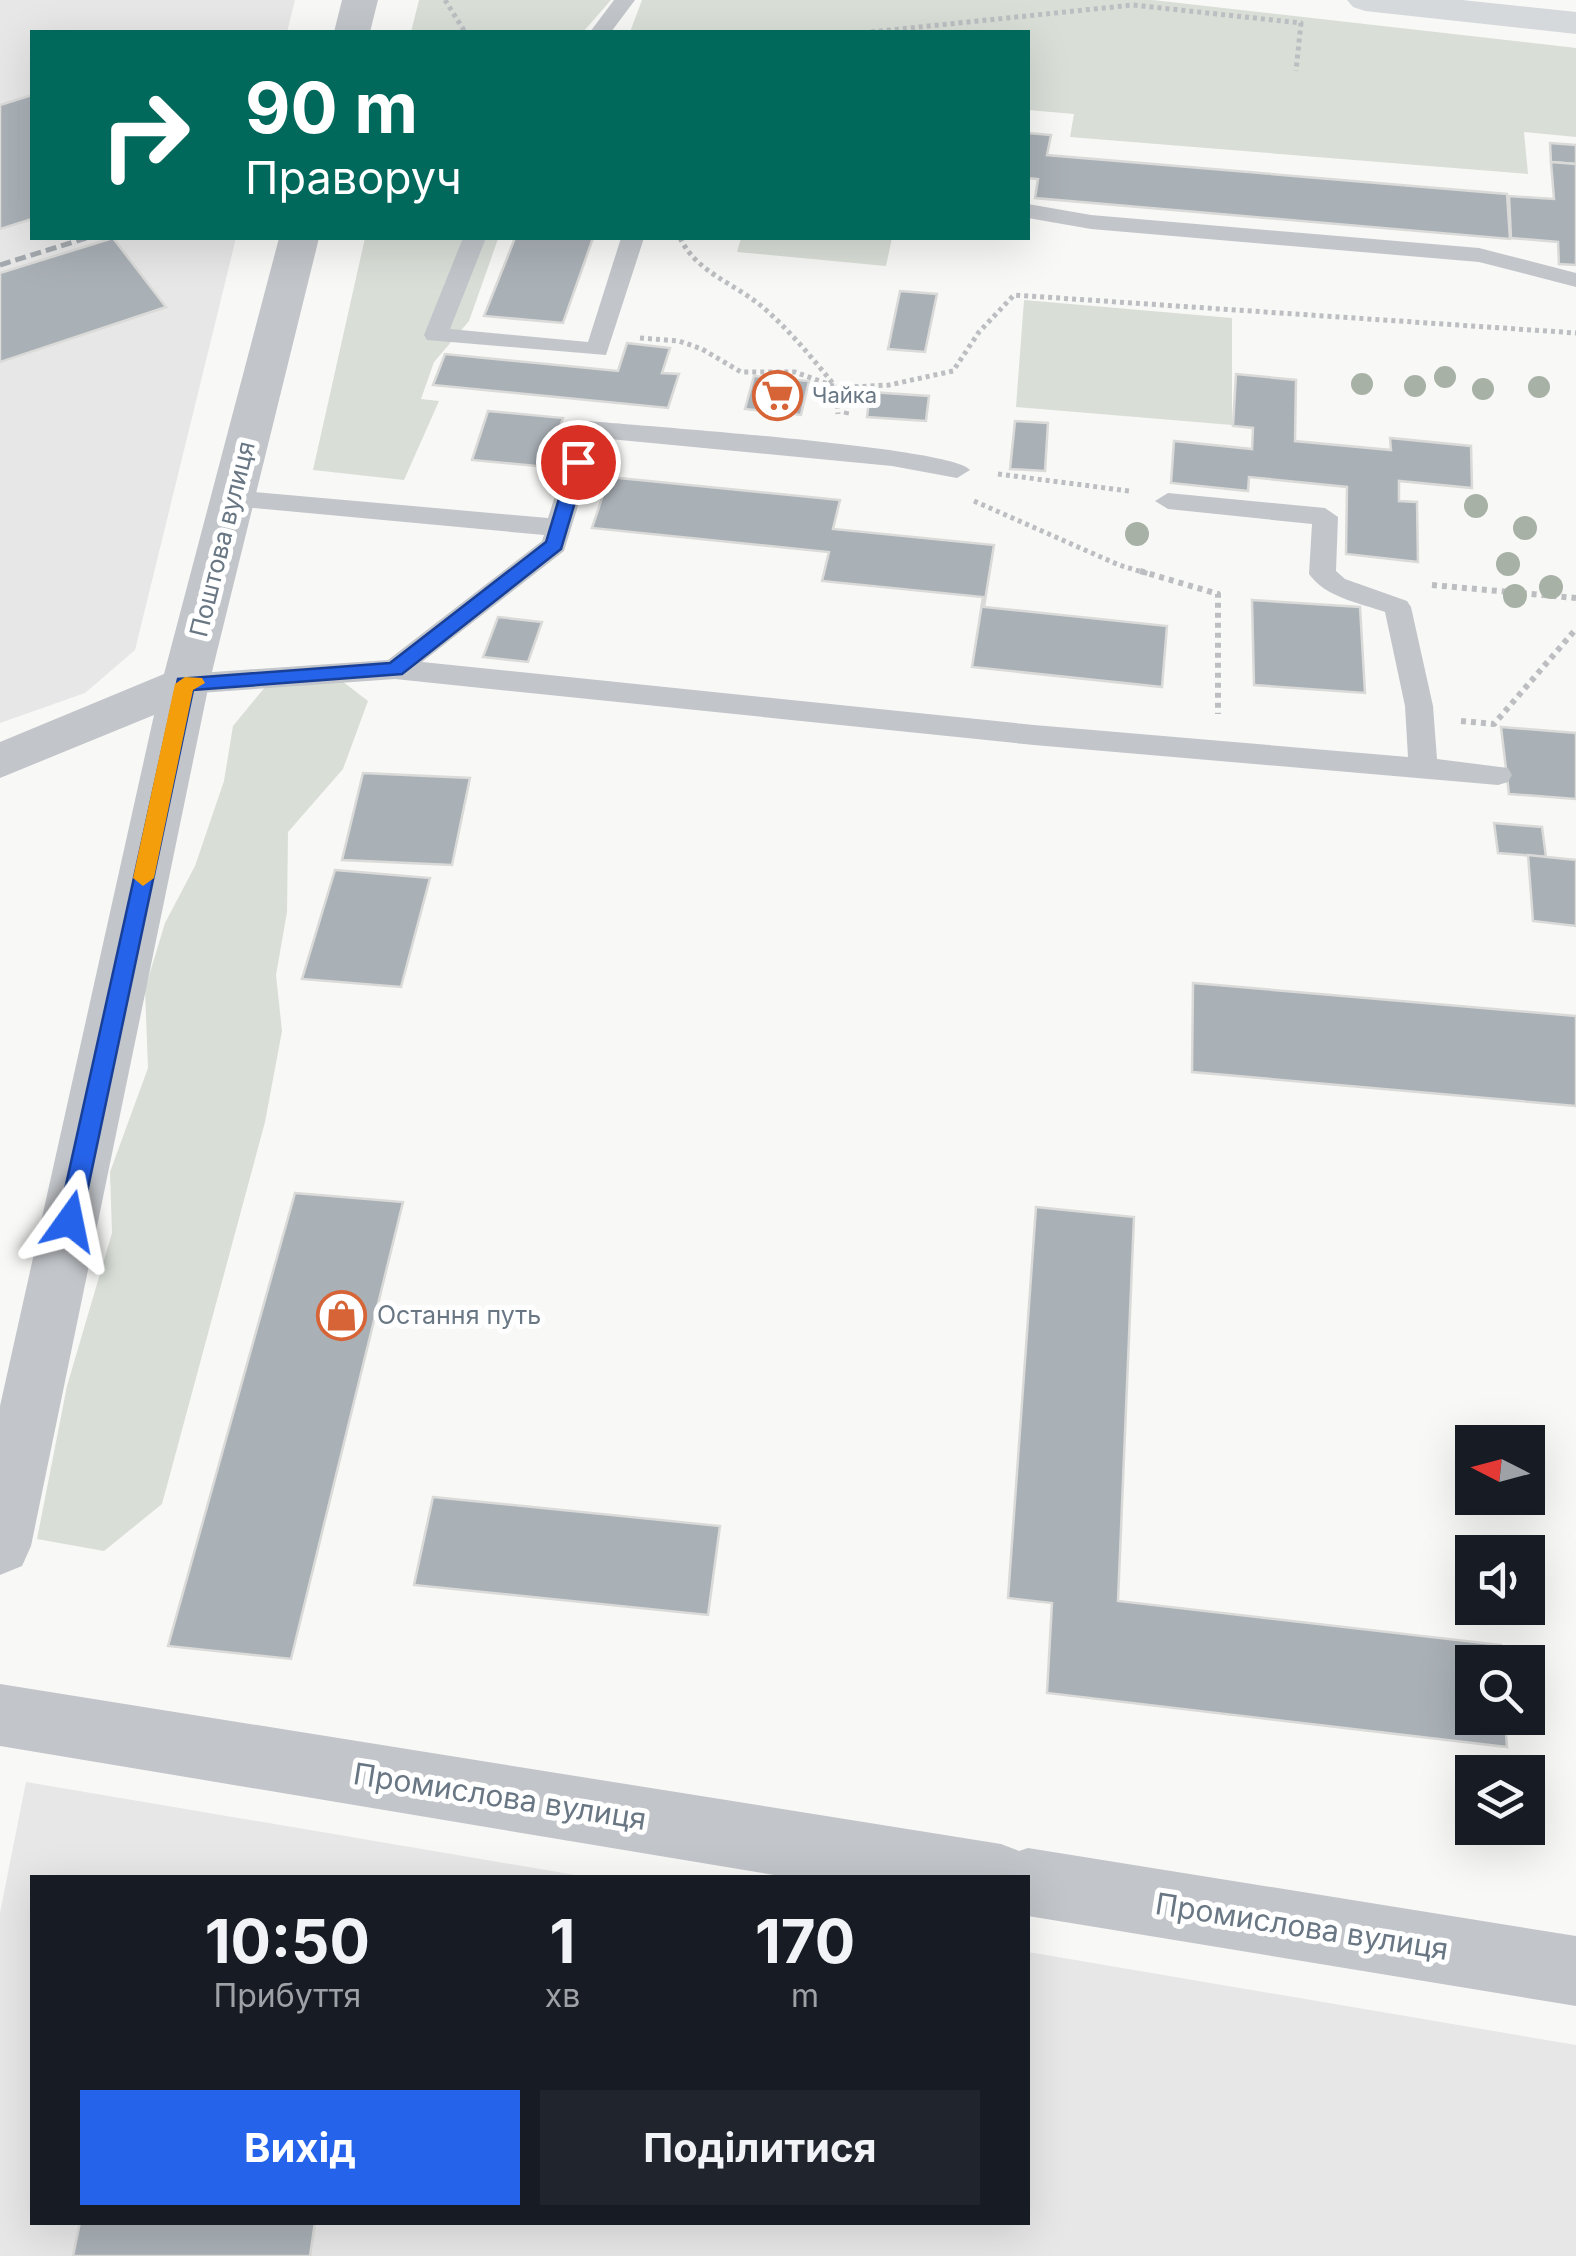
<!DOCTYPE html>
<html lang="uk">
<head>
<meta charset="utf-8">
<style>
	body { margin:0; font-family:Inter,sans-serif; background:#20242c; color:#f1f3f6; height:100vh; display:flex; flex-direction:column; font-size:38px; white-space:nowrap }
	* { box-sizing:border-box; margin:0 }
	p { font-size:32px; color:#9ea1a6 }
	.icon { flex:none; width:55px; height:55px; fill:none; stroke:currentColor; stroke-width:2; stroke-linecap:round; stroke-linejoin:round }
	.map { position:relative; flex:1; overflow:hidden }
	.details { position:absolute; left:30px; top:1875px; width:1000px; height:350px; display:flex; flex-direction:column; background:#171b24; border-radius:0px; box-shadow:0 10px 40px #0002 }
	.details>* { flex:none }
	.banner { position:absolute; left:30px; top:30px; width:1000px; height:210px; border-radius:0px; box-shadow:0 10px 40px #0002; background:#00695c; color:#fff; overflow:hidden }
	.needle { width:65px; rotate:276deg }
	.tools { position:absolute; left:1455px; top:1425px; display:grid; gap:20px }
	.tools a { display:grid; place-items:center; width:90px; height:90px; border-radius:0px; background:#171b24; box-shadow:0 10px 40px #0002; font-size:50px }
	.pin { position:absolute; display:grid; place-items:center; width:85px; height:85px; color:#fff; margin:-42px; border:5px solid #fff; border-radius:50%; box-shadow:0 2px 10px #0007 }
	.me { position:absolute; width:110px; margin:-55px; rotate:12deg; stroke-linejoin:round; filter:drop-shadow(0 0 8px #0008) }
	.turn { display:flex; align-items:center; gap:35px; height:210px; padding:0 50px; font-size:45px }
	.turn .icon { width:130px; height:130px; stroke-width:2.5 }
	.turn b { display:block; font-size:70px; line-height:85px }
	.eta { display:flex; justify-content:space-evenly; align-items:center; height:170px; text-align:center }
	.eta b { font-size:60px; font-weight:700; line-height:70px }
	.cta { display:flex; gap:20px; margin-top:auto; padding:20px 50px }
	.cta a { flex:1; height:115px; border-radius:0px; background:#2563eb; color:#fff; font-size:40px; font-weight:700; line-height:115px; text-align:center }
	.cta a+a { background:#20242c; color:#f1f3f6 }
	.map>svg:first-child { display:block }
	.built { fill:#e6e7e6 }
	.green { fill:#d9ded7 }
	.building { fill:#a9b0b6; stroke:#dadad8; stroke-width:2.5 }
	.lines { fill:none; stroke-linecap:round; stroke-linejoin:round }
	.path-far1 { stroke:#bcbec1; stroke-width:5; stroke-dasharray:4 4; stroke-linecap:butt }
	.path { stroke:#bcbec1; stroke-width:6; stroke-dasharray:5 5; stroke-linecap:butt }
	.lane { fill:#c2c5c9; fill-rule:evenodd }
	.street { fill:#c2c5c9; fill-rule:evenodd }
	.secondary { fill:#d5d9dc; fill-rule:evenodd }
	.rail { stroke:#a3a9ae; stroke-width:5; stroke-dasharray:11 5; stroke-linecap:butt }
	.tree { fill:#a8b1a6 }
	.route { fill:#2563eb; stroke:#184099; stroke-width:2.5 }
	.slow { fill:#f59e0b }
	.labels { text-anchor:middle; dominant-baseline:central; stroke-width:10; stroke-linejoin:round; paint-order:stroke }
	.far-poi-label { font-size:22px; fill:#697784; stroke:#fff; text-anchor:start }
	.street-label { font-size:25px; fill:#697784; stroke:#fff }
	.poi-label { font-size:25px; fill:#697784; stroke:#fff; text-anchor:start }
	.near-street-label { font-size:30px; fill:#697784; stroke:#fff }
</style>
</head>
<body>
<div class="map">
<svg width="1576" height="2256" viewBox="0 0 1576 2256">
	<rect width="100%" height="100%" fill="#f8f8f6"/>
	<!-- built -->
	<g class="built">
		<polygon points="0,0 295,0 287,32 32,32 32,238 236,238 135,650 85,693 0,723"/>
		<polygon points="26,1782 587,1877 32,1878 32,2222 1028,2222 1028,1952 1576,2045 1576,2256 0,2256 0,1913"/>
	</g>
	<!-- green -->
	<g class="green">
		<polygon points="419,0 611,0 583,32 411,32"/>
		<polygon points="642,0 1153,0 1576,48 1576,137 1524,132 1528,174 1070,137 1074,114 1028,110 1028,32 630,32"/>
		<polygon points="365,238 498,239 469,321 434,362 421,399 439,401 404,480 313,470"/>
		<polygon points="741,238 892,238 886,266 737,252"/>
		<polygon points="1024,300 1232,318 1232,425 1016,407"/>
		<polygon points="270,681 342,681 368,701 343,769 288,832 287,912 276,975 282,1031 265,1122 162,1504 104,1551 37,1539 67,1386 112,1233 110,1172 148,1068 145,989 165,923 195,866 224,781 233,726"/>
	</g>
	<!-- building -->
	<g class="building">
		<polygon points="32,95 32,219 0,229 0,105"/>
		<polygon points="1028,133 1051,135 1047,155 1507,194 1510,239 1035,198 1038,179 1028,178"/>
		<polygon points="1550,143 1576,145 1576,164 1551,162"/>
		<polygon points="1551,162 1576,164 1576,265 1559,264 1558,242 1511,238 1509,196 1554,199"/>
		<polygon points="113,238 166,307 0,362 0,273"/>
		<polygon points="515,238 593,238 563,323 484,316"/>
		<polygon points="900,291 937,294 925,352 888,349"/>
		<polygon points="627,343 670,348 662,373 679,374 668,408 433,385 445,354 618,371"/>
		<polygon points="1236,374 1296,380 1295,441 1391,450 1390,438 1471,446 1472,488 1399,481 1399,501 1417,502 1418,562 1346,554 1347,487 1249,477 1248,491 1171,483 1174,441 1252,449 1253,428 1233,426"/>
		<polygon points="754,376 809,381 801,415 745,409"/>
		<polygon points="870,392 929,396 926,421 867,417"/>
		<polygon points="488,411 563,418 547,467 472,460"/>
		<polygon points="1015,421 1048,423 1045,471 1010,469"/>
		<polygon points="609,477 840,500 833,529 994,545 984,607 1167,626 1162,687 972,667 983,597 822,581 829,552 592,528"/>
		<polygon points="1252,600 1360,607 1365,693 1254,685"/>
		<polygon points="498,617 542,622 528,662 483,657"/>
		<polygon points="1501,727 1576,733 1576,799 1509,794"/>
		<polygon points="363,773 470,778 452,865 342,860"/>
		<polygon points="1494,823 1542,827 1546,857 1498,853"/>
		<polygon points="1528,855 1576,860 1576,926 1533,921"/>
		<polygon points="335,870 430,878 401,987 302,979"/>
		<polygon points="1193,983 1576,1016 1576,1106 1192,1072"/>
		<polygon points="295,1193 403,1202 291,1659 168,1646"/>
		<polygon points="1036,1207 1134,1217 1118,1601 1501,1645 1502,1662 1472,1662 1472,1718 1505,1718 1507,1747 1047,1693 1052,1603 1008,1598"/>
		<polygon points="433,1497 720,1526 708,1615 414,1585"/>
		<polygon points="80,2222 315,2222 310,2256 73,2256"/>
	</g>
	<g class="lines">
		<!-- path-far1 -->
		<g class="path-far1">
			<polyline points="445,0 465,32"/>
			<polyline points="871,32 1133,5 1301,23 1296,71"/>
			<path d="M 680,238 C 698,274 735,283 765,309 C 791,332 813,359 835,386"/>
			<polyline points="640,338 679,341 702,349 741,372 795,372 836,387 838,414"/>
			<polyline points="846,415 851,387 889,385 953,371 979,332 1014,295 1576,333"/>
			<polyline points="998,474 1129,491"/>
			<polyline points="974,501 1119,565 1149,574"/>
		</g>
		<!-- path -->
		<g class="path">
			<polyline points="1140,571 1218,594 1218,714"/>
			<polyline points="1432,585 1576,598"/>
			<polyline points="1461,721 1494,724 1576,629"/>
		</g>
		<!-- lane -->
		<g class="lane">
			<polygon points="614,0 635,0 611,32 590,32"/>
			<polygon points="1028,204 1091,215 1479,248 1576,273 1576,287 1479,262 1091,229 1028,218"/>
			<polygon points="463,238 486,238 450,329 588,342 621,238 644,238 606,355 427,340 424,335"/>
			<path d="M 589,421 C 639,426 952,447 970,470 L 957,478 L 892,466 L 599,438 L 564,551 L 422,662 L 1034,725 L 1408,757 L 1405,706 L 1385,612 C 1359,603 1325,597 1309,574 L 1312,524 L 1168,509 L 1155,501 L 1168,493 L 1325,508 L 1338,517 L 1336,571 L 1345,579 L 1407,601 L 1411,607 L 1433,706 L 1437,759 L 1508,768 L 1512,775 L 1508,782 L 1498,785 L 1034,745 L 395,679 L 185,694 L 175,691 L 171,684 L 175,677 L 185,674 L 388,660 L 542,541 L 544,535 L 232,506 L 219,498 L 223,492 L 232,490 L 548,518 L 576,429 Z"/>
		</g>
		<!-- street -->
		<g class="street">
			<polygon points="342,0 378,0 370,32 334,32"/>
			<polygon points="279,238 319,238 209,684 31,1546 22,1566 0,1575 0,1406 154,715 0,778 0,742 164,674"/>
			<polygon points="0,1684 1001,1844 1019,1851 1028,1848 1576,1936 1576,2006 1028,1916 1028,1878 792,1878 0,1746"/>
		</g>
		<!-- secondary -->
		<polygon class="secondary" points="1347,0 1462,0 1576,12 1576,34 1365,11 1353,7"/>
		<!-- rail -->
		<polyline class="rail" points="0,265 86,238"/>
	</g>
	<!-- trees -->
	<g class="tree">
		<circle cx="1445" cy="377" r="11"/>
		<circle cx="1362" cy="384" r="11"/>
		<circle cx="1415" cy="386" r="11"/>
		<circle cx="1539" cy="387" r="11"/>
		<circle cx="1483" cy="389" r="11"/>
		<circle cx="1476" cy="506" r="12"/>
		<circle cx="1525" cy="528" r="12"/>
		<circle cx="1137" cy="534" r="12"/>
		<circle cx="1508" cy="564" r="12"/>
		<circle cx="1551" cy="587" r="12"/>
		<circle cx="1515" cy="596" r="12"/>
	</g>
	<!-- route -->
	<polygon class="route" points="578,456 587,462 561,549 402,674 193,690 81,1221 78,1228 61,1228 58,1221 178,679 390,663 546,542 570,462"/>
	<!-- slow -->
	<polygon class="slow" points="185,677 202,678 205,683 193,690 154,878 143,886 133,878 175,684"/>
	<!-- icons -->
	<defs>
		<symbol id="supermarket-ring" viewBox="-11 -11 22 22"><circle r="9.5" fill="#fff" stroke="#d66437" stroke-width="1.5"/><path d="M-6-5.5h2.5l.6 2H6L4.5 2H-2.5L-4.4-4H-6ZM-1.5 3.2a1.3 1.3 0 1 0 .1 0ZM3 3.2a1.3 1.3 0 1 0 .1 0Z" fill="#d66437"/></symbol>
		<symbol id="shop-ring" viewBox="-11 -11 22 22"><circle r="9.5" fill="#fff" stroke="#d66437" stroke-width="1.5"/><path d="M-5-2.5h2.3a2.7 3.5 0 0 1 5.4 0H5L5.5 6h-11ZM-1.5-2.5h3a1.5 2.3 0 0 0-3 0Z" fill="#d66437"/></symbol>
	</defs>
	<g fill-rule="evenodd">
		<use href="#supermarket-ring" x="750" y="368" width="55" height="55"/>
		<use href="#shop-ring" x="314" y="1288" width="55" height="55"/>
	</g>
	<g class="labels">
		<!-- far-poi labels -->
		<g class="far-poi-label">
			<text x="812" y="395">Чайка</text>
		</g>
		<!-- street labels -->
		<g class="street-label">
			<text transform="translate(222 539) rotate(-76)">Поштова вулиця</text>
		</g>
		<!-- poi labels -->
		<g class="poi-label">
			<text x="377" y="1315">Остання путь</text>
		</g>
		<!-- near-street labels -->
		<g class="near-street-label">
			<text transform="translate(500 1796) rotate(9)">Промислова вулиця</text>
			<text transform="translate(1302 1926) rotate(9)">Промислова вулиця</text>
		</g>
	</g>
</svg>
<div class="tools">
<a><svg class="needle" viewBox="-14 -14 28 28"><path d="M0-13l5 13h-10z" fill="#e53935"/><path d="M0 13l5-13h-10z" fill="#9ea1a6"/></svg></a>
<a><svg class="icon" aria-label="sound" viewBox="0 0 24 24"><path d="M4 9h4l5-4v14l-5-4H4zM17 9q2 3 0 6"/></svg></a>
<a><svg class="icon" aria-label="search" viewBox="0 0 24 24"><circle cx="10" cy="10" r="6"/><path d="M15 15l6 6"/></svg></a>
<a><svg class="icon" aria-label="layers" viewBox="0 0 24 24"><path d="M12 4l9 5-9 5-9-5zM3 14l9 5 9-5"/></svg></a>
</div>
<div class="pin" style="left:578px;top:462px;background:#d93025"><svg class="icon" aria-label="arrive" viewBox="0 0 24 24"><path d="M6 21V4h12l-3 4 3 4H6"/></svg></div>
<svg class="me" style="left:70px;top:1221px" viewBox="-20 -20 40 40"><path d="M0-17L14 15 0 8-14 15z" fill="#2563eb" stroke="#fff" stroke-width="4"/></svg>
<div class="banner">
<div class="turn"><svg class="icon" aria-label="right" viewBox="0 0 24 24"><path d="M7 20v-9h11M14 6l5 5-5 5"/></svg><div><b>90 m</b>Праворуч</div></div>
</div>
<section class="details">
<div class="eta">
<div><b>10:50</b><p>Прибуття</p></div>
<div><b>1</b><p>хв</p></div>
<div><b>170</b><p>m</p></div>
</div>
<div class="cta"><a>Вихід</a><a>Поділитися</a></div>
</section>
</div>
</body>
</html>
